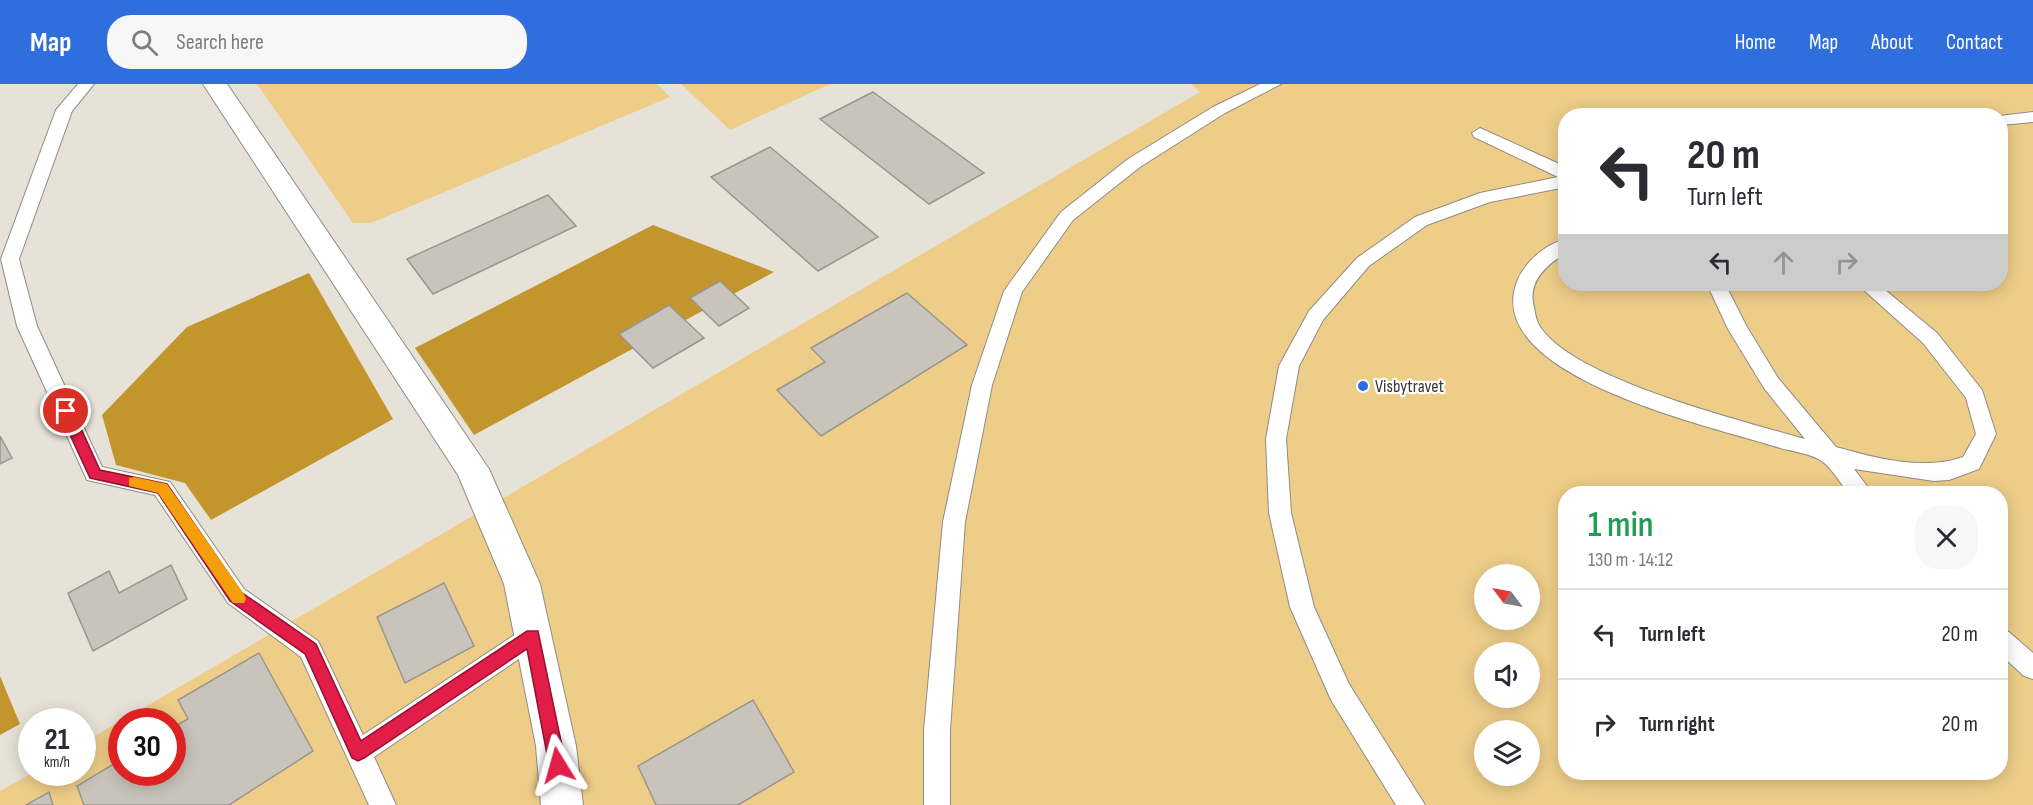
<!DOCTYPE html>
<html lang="en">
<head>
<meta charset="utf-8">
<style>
	body { margin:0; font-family:"Sofia Sans Condensed",sans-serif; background:#f7f7f7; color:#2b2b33; height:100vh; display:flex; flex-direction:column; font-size:22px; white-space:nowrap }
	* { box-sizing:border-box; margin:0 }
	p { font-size:20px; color:#7c7c81 }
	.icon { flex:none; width:33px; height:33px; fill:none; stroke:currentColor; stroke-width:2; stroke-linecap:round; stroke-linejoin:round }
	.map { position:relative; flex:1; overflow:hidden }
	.side { position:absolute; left:1558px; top:402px; width:450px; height:294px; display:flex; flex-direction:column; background:#fff; border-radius:24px; box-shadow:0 3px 15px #0003 }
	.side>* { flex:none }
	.hud { position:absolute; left:1558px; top:24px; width:450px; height:183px; border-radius:24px; box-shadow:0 3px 15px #0003; background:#fff; color:#2b2b33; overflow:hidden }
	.needle { width:39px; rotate:302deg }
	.fabs { position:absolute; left:1474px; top:480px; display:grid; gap:12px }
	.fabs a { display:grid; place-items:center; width:66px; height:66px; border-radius:50%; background:#fff; box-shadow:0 3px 15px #0003; font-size:30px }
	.speed { position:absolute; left:18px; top:624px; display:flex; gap:12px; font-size:30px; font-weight:700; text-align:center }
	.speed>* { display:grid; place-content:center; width:78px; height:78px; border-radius:50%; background:#fff; box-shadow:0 3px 15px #0003; line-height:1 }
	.speed small { font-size:15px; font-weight:400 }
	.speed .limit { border:9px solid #d22; background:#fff; color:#111 }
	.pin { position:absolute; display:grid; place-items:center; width:51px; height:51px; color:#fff; margin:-26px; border:3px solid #fff; border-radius:50%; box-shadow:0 2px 6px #0007 }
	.me { position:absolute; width:66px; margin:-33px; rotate:352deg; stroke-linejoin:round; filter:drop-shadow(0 0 4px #0008) }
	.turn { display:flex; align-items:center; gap:21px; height:126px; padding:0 30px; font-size:27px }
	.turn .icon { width:78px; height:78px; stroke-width:2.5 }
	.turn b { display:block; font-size:42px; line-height:51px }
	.lanes { display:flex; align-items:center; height:57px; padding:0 30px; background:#0003; justify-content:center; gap:30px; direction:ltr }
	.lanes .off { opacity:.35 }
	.round { display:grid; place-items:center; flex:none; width:63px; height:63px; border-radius:24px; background:#f7f7f7 }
	.overview { display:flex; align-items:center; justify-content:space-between; height:102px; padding:0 30px }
	h1 { font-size:36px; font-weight:600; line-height:45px; color:#1e9e55 }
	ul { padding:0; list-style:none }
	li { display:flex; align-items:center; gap:18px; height:90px; padding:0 30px; border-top:2px solid #e1e1e2 }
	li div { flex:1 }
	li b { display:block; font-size:22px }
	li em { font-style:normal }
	header { display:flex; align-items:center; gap:36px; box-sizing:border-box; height:84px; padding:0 30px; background:#2f6edc; color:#fff }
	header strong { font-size:28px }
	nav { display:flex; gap:33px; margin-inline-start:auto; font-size:21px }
	.search { width:420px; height:54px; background:#f7f7f7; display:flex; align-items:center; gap:15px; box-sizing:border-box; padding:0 21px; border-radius:24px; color:#7c7c81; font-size:22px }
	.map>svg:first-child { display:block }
	.green { fill:#eecd89; fill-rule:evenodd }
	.forest { fill:#c2962d }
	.building { fill:#c9c4bb; stroke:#9a968d; stroke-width:1.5 }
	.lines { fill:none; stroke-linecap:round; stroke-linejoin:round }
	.lane-casing { stroke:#908c83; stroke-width:2 }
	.street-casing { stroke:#908c83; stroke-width:2 }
	.lane { fill:#fff; fill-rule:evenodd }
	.street { fill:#fff; fill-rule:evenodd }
	.route { fill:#e11d48; stroke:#92132f; stroke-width:1.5 }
	.slow { fill:#f59e0b }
	.poi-dot { fill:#2f6edc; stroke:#fff; stroke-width:2 }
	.labels { text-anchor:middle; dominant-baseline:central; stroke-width:4.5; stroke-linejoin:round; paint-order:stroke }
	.poi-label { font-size:18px; fill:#393834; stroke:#fff; text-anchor:start }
</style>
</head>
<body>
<header>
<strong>Map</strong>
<div class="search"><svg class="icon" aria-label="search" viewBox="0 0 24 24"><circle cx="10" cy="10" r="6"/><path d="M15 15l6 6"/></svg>Search here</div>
<nav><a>Home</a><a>Map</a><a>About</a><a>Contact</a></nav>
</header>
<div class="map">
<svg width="2033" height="721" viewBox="0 0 2033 721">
	<rect width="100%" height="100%" fill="#e7e2d8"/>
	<!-- green -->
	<g class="green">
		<polygon points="257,0 657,0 670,13 371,139 353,139"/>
		<polygon points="681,0 830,0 730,46"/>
		<path d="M 1191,0 L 2033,0 L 2033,721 L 0,721 L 0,707 L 32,689 L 82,688 L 83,659 L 1200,8 ZM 1566,32 L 2001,32 L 2001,200 L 1566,200 ZM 1566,410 L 2001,410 L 2001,688 L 1566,688 ZM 1485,490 L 1530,490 L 1530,536 L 1485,536 ZM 1485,568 L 1530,568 L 1530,614 L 1485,614 ZM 122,638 L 172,638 L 172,688 L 122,688 ZM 1485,646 L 1530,646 L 1530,692 L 1485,692 Z"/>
	</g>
	<!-- forest -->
	<g class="forest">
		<polygon points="653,141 774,188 474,351 415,264"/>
		<polygon points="309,189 393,335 211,436 185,399 116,381 102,331 187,243"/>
		<polygon points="0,592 20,640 0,651"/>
	</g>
	<!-- building -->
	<g class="building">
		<polygon points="873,8 984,89 929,120 820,35"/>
		<polygon points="770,63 878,153 818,187 711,93"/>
		<polygon points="548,111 576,142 433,210 407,175"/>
		<polygon points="720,197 749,224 719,242 690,214"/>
		<polygon points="907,209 967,261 821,352 777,306 825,278 811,264"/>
		<polygon points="669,221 704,254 653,284 619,250"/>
		<polygon points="0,352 12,374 0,380"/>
		<polygon points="171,481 187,515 93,567 68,509 109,487 119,509"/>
		<polygon points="444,499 474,562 405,599 377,533"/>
		<polygon points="259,569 313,667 229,721 84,721 77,702 122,675 122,688 172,688 172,644 188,635 178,616"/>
		<polygon points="753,616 794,688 738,721 656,721 638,682"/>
		<polygon points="49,708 53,721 26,721"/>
	</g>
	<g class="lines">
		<defs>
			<g id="lane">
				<polygon points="78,0 94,0 72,27 19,175 37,242 102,383 170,398 244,505 318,557 363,651 525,544 533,541 541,544 545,552 541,560 374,673 396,721 369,721 301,573 228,519 155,411 87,396 17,242 1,175 56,26"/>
				<polygon points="1260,0 1281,0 1225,29 1140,83 1073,136 1022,208 992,301 965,438 950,646 950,721 924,721 924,646 943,438 972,301 1004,207 1061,128 1128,75 1213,23"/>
				<polygon points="2033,28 2033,38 2001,41 1999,32"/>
				<polygon points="1480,44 1566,83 1566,103 1490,118 1427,141 1369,182 1323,236 1299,282 1286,355 1291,429 1314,523 1349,600 1425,721 1396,721 1331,616 1290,523 1269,429 1266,355 1279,282 1309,227 1357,174 1415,133 1480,109 1558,93 1474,53 1472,49"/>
				<path d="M 1566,155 L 1566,169 C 1546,181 1527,198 1534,223 C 1535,229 1536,236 1539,241 C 1571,295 1743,337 1805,355 L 1764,304 L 1728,245 L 1707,200 L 1725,200 L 1747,243 L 1778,294 L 1836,363 C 1875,374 1924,387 1963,373 L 1976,350 L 1966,314 L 1923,259 L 1857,200 L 1878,200 L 1937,249 L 1982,306 L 1996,350 L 1979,385 L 1949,396 L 1934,397 L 1854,385 L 1873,410 L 1849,410 C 1841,400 1833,386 1823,378 C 1813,370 1792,367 1780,364 C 1719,344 1476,293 1518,195 C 1527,176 1546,160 1566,155 Z"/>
				<polygon points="2001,545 2009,548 2033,569 2033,595 2024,592 2001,571"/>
			</g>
			<polygon id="street" points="203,0 227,0 489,385 540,500 576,662 583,721 541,721 536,662 504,500 458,391"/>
		</defs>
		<!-- lane casing -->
		<use href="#lane" class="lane-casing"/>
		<!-- street casing -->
		<use href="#street" class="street-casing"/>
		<!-- lane -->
		<use href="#lane" class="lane"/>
		<!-- street -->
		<use href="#street" class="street"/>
	</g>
	<!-- route -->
	<polygon class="route" points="66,321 73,327 100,386 167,400 241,508 316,560 361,657 527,547 538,547 566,681 564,687 558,690 552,687 549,681 527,565 364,674 358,677 352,674 305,570 230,517 158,409 90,394 59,327"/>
	<!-- slow -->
	<polygon class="slow" points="134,393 167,400 244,510 246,515 244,519 233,519 158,409 129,402 129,394"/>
	<!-- markers -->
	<circle class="poi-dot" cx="1363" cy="302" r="6"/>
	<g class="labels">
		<!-- poi labels -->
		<g class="poi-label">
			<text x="1375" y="302">Visbytravet</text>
		</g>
	</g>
</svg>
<div class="fabs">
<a><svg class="needle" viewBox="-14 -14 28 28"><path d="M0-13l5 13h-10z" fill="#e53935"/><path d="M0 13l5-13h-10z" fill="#7c7c81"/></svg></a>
<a><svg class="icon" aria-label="sound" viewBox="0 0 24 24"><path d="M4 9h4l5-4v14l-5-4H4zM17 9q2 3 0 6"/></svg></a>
<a><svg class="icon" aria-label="layers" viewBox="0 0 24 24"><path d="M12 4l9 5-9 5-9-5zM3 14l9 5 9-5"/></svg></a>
</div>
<div class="speed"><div>21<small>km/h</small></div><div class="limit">30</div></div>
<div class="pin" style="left:66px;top:327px;background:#d93025"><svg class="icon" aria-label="arrive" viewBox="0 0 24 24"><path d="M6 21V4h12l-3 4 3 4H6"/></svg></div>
<svg class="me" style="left:558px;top:681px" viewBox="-20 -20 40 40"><path d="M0-17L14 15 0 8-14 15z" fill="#e11d48" stroke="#fff" stroke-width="4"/></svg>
<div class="hud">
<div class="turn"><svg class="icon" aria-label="left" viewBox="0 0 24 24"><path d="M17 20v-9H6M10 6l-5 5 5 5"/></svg><div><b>20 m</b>Turn left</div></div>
<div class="lanes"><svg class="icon" aria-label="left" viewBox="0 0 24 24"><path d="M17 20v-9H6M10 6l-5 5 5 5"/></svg><svg class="icon off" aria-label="ahead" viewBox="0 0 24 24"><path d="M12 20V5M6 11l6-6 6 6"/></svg><svg class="icon off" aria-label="right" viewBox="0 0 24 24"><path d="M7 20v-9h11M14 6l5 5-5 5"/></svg></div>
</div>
<section class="side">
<div class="overview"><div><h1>1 min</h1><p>130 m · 14:12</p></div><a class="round"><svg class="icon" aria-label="close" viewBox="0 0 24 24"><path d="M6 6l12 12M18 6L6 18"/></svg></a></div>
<ul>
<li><svg class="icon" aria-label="left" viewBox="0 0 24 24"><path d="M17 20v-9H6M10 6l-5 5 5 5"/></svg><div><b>Turn left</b></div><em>20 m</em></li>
<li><svg class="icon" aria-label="right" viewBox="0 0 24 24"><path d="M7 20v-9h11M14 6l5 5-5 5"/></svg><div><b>Turn right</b></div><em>20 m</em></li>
</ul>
</section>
</div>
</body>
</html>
